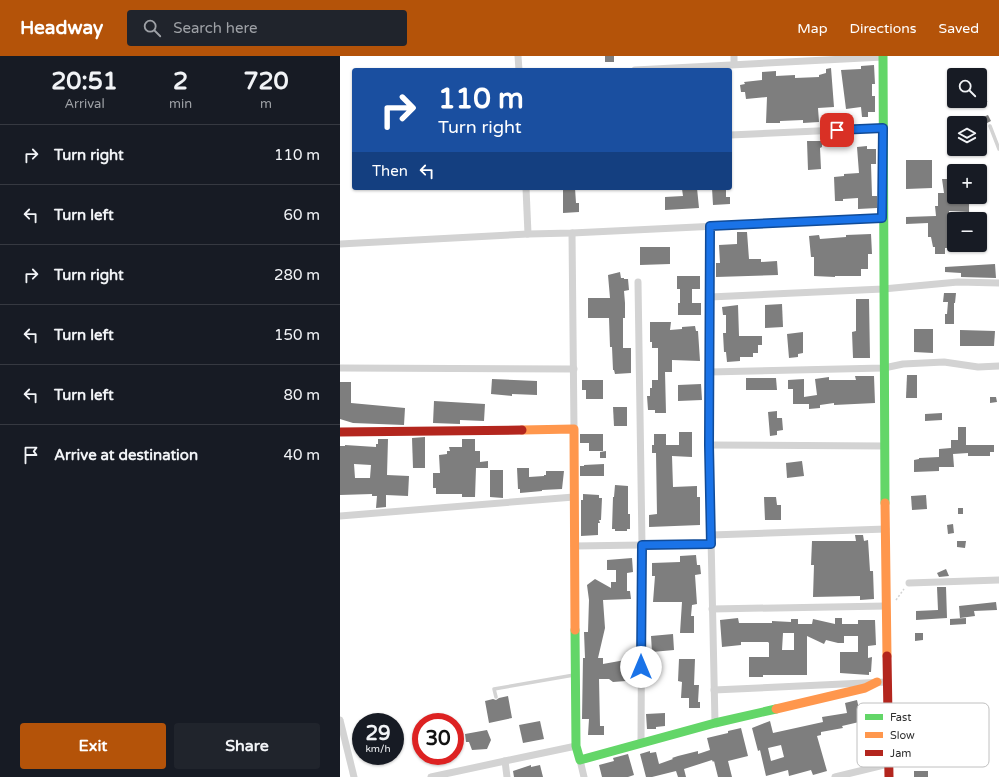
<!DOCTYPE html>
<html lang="en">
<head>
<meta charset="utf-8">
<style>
	body { margin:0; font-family:"Varela Round",sans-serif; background:#20242c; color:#f1f3f6; height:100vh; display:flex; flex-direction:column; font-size:15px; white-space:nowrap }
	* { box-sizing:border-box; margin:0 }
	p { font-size:13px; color:#9ea1a6 }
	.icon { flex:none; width:22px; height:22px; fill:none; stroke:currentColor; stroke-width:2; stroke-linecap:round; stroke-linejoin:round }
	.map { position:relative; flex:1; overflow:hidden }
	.details { display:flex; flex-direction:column; background:#171b24; width:340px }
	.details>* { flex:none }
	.guide { position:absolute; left:12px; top:12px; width:380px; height:122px; border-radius:4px; box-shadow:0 1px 3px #0004; background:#1a4fa0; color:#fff; overflow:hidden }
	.controls { position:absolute; left:607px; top:12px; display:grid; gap:8px }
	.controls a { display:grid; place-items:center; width:40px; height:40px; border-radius:4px; background:#171b24; box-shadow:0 1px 3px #0004; font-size:20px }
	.speed { position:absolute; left:12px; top:657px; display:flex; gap:8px; font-size:20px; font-weight:700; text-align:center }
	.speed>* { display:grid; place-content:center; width:52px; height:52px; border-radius:50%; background:#171b24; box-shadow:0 1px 3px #0004; line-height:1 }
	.speed small { font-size:10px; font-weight:400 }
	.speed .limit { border:6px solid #d22; background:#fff; color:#111 }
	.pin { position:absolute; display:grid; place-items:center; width:34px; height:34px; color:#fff; margin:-17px; border-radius:8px; box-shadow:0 2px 6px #0006 }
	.me { position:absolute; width:44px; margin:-22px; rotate:0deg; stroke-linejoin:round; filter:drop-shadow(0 0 3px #0008) }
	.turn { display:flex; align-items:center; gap:14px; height:84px; padding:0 20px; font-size:18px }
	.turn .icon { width:52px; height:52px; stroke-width:2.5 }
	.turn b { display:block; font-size:28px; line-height:34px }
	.then { display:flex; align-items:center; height:38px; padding:0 20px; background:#0003; gap:8px; font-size:15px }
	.eta { display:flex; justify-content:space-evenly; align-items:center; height:68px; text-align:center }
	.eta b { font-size:24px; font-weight:700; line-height:28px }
	.action { display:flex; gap:8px; margin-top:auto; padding:8px 20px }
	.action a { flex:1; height:46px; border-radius:4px; background:#b45309; color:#fff; font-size:16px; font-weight:700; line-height:46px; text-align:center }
	.action a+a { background:#20242c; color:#f1f3f6 }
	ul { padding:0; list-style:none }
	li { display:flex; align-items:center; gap:12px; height:60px; padding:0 20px; border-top:1px solid #363941 }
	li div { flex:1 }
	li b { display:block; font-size:15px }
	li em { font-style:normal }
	header { display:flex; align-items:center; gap:24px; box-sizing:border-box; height:56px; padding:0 20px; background:#b45309; color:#fff }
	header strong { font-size:19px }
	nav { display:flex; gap:22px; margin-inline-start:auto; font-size:14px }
	.search { width:280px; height:36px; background:#20242c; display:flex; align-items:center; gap:10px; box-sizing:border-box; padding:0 14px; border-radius:4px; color:#9ea1a6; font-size:15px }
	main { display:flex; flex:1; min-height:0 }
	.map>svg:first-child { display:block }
	.building { fill:#7e7e7e; fill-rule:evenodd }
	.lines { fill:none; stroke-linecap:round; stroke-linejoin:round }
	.path { stroke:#d3d3d3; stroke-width:1.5; stroke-dasharray:2 2; stroke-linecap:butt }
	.lane { stroke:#d3d3d3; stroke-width:3.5 }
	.street { stroke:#d3d3d3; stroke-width:7 }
	.fast { stroke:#63d668; stroke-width:9 }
	.slow { stroke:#ff974d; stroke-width:9 }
	.jam { stroke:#b3261e; stroke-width:9 }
	.route-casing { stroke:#114b97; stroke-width:10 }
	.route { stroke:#1a73e8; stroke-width:7 }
	.key { fill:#fff; stroke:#c0c0c0; stroke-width:1 }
	.key-label { font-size:11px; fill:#2e2e2e }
</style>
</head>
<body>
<header>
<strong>Headway</strong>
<div class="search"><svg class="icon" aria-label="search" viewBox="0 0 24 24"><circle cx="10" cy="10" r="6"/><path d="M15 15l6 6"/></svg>Search here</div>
<nav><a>Map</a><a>Directions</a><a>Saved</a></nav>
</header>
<main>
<section class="details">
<div class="eta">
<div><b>20:51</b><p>Arrival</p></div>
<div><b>2</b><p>min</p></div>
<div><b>720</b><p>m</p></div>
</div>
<ul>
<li><svg class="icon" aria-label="right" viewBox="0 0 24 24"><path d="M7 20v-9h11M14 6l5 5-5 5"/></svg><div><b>Turn right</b></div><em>110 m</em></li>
<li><svg class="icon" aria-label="left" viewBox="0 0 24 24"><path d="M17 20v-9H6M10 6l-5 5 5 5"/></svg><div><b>Turn left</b></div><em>60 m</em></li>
<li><svg class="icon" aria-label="right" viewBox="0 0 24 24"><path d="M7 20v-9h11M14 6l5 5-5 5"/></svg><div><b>Turn right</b></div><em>280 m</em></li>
<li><svg class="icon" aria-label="left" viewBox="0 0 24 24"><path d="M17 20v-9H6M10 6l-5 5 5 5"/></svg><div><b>Turn left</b></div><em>150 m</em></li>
<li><svg class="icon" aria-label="left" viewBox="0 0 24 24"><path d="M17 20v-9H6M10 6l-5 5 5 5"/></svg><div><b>Turn left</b></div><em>80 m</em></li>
<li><svg class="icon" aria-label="arrive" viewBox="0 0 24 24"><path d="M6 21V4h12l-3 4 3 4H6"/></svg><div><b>Arrive at destination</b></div><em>40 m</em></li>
</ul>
<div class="action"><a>Exit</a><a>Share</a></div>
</section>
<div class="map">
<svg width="659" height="721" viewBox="0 0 659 721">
	<rect width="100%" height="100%" fill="#fff"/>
	<!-- building -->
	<g class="building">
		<rect x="265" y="0" width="9" height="6"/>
		<polygon points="534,9 535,28 532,28 532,40 535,40 535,56 528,56 528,61 522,61 521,51 506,53 501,14 521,13 521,10"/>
		<polygon points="491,12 494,51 478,52 479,66 463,67 463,64 440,65 440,67 426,67 427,41 406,43 405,36 401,36 400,29 405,28 404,26 422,24 422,16 436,15 436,20 455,19 455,22 479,21 479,19 486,17 486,13"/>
		<polygon points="628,45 648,45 632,52"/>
		<polygon points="648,59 651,65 641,70 638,63"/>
		<polygon points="467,85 482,85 482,91 480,92 481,113 468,114"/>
		<polygon points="527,90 527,93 536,93 536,108 531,108 532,140 537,140 537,152 518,153 518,142 503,143 503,145 495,145 494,121 504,120 504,118 519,117 517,91"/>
		<polygon points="566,104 592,104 592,132 566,133"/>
		<polygon points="602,123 609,123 611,141 629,141 629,156 609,155 610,192 605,192 605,198 595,198 595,191 593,191 591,181 588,181 588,167 566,168 566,161 596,160 595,150 598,150 598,137 604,137"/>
		<polygon points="235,132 236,147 239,147 239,156 223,157 223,133"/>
		<polygon points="344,132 357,132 359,152 325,154 325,141 343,140 342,133"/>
		<polygon points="372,132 386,132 386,141 390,141 390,148 373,149"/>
		<polygon points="397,176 407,176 409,203 421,203 421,206 437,205 438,219 376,221 376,207 380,207 379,189 397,188"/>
		<polygon points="531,178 532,198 528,198 528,213 521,213 521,220 495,220 495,221 474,220 474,201 471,201 469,180 479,179 480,183 506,181 506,179"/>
		<polygon points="300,191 330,191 330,208 300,209"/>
		<polygon points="655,208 656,222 621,221 621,217 605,216 605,211"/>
		<polygon points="280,216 281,222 284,222 284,223 288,223 289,234 284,235 285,247 285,262 283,262 283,292 291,292 291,317 275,318 274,314 273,314 272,291 270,291 269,262 248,262 248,242 270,242 268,219"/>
		<polygon points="337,220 360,220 360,233 352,233 352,247 361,247 361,259 338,259 338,247 340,247 340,233 337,233"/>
		<polygon points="604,237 616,237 615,247 614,247 614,268 605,268 605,258 607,258 608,246 603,246"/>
		<polygon points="516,243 529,243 530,302 513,302 512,276 516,275"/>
		<polygon points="442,248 443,271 425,272 425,249"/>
		<polygon points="398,249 399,280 422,280 422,289 418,289 418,297 413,297 413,301 400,301 400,305 387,306 386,296 384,296 383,277 386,277 386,259 383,259 382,251"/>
		<polygon points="310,266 331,266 330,274 342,273 342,271 355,270 356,275 358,275 360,305 332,304 332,316 325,316 326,357 315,357 315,354 308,354 307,340 310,340 310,332 312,332 312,324 318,324 318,292 312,292 312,286 310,286"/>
		<polygon points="574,273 593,273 593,297 574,296"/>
		<polygon points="620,274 655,275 654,290 620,290"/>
		<polygon points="463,276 463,297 458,298 458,301 449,302 447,278"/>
		<polygon points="567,319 577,319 577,342 566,342"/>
		<polygon points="515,320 534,320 535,347 494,349 494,347 480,349 480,352 469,353 469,348 453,348 453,333 448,333 448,324 464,323 464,341 477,339 475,323 489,321 489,324 516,324"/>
		<polygon points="406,322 436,322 437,334 406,334"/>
		<polygon points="152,323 197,325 197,339 172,338 172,340 151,338"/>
		<polygon points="242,324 263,324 263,343 246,343 246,334 242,334"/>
		<polygon points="0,326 11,326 11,347 65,352 64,369 13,367 0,363"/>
		<polygon points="361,328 362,344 338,345 338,329"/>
		<polygon points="650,341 656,341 657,346 650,347"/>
		<polygon points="94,345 145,348 144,365 120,364 120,368 93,367"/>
		<polygon points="273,351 287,351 287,370 274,370"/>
		<polygon points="437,355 437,362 442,362 443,374 437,375 437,379 430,380 428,356"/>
		<polygon points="602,357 602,364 585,365 585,358"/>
		<polygon points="618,371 626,371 626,389 654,389 654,396 650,396 650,400 628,400 628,397 613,398 614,411 599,411 599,415 574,416 574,404 579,403 579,402 599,401 599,393 611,392 611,384 618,384"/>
		<polygon points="339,376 352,376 352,401 332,400 333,431 357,430 357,441 360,441 360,469 309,471 309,459 317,458 316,397 312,397 312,389 314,389 314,378 326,378 326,389 339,389"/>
		<polygon points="240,378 263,378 263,395 249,395 249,387 240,387"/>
		<polygon points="85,381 85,412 73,412 72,382"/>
		<path d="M 38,383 L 48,383 L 47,419 L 69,420 L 68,440 L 46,439 L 46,451 L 36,452 L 37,440 L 32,440 L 32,438 L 0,439 L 0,390 L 5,390 L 5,389 L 36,391 L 36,388 L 38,388 ZM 14,408 L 31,409 L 30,422 L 15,422 Z"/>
		<polygon points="122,383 135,383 135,395 140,395 140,406 148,405 148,412 136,412 135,441 122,441 122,438 96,438 96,432 93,432 93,417 100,417 99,399 107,398 107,395 110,395 109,391 122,391"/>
		<polygon points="266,395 266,402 260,402 260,396"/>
		<polygon points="462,405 464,420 447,422 446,407"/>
		<polygon points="264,408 264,420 240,420 240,410 244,410 244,409"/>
		<polygon points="177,412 189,412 189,421 204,420 204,419 206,419 206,415 224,415 222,433 202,434 202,435 180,437 180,433 178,433"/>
		<polygon points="150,414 163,414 163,442 150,441"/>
		<polygon points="275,429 288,430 288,458 290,458 290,473 287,473 287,475 275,475 275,473 272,473 273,441 274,441"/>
		<polygon points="243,438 259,439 259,442 262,442 261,464 259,464 260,467 258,467 258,479 241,480 241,444 243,444"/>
		<polygon points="586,439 587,453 572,454 571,440"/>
		<polygon points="424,441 436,441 437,449 441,449 441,464 425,464"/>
		<rect x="618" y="452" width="5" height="6"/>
		<polygon points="613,468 614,477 608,478 607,469"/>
		<polygon points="515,479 523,479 524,485 528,484 530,515 533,515 534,543 520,544 520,540 473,541 474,509 471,509 472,485 516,485"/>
		<polygon points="617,485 626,485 625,492 617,491"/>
		<polygon points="356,499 357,509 360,509 361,518 355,519 357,548 352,549 351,560 354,560 354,577 340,577 342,546 313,546 315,520 312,520 312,507 340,506 340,500"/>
		<polygon points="292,502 293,516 287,517 287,535 290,535 291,543 263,544 265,572 258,602 263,602 263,608 285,604 286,625 273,626 269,623 259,623 260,670 264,670 264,679 248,679 249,663 242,663 243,602 245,602 244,576 248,576 249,544 247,529 255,523 271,532 271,526 276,526 276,514 267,514 267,504"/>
		<polygon points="606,513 609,520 599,521 597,517"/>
		<polygon points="597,531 606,531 607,562 576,564 576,555 598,554"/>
		<polygon points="656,546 657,554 634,555 635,560 620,562 619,550"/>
		<path d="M 398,562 L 399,567 L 432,567 L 432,565 L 451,566 L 451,563 L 458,563 L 458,568 L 472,568 L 473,563 L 495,568 L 495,562 L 502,562 L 502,568 L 518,568 L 518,564 L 535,564 L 536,589 L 528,590 L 528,602 L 532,601 L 531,616 L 529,616 L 529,619 L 500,617 L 500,596 L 518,596 L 518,580 L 504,580 L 504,587 L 498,587 L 486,584 L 484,588 L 467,580 L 467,619 L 423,619 L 423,621 L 409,621 L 409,601 L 429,601 L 429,587 L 428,586 L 401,586 L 401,589 L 382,591 L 380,564 ZM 443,577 L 454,577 L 454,594 L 442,594 Z"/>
		<polygon points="626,562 626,568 610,569 610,563"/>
		<polygon points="575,577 583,577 583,584 575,585"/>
		<polygon points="333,578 334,594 312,596 311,580"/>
		<polygon points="339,603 355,603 354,629 359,629 358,646 360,646 360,652 349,652 349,642 341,642 342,626 338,625"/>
		<polygon points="168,640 172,662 149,667 145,645 153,643 156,644 159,642"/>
		<path d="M 517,644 L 519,653 L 529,651 L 532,663 L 502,670 L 503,672 L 481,676 L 481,679 L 477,680 L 487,715 L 473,719 L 471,714 L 449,720 L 448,714 L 426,720 L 420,694 L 418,695 L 412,672 L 430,665 L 433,677 L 483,666 L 482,661 L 507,657 L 505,647 ZM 441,689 L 444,701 L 431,705 L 428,692 Z"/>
		<polygon points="325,657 325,670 316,671 316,673 307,673 306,658"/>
		<polygon points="200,665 204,683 183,687 179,669"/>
		<polygon points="401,672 408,700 388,705 392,721 378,721 374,705 373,706 372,704 344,713 346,721 338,721 336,715 312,721 306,721 300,698 310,695 310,697 316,696 319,708 333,703 332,702 338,700 358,695 358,698 370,694 367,682 388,677 388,675"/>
		<polygon points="147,674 151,684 147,693 132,694 129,686 126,686 125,678"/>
		<polygon points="288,698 294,719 288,721 262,721 259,709 274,705 273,702"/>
		<polygon points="191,709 191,711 200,709 203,721 174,721 173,715"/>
		<rect x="574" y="715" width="14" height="6"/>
	</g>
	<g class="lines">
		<!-- path -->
		<polyline class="path" points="556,544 564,533"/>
		<!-- lane -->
		<g class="lane">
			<polyline points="650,70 659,93"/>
			<polyline points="156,641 154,633 234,619"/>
		</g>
		<!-- street -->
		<g class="street">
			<polyline points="178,0 179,14"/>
			<polyline points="394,0 394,8"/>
			<polyline points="295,14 543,1"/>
			<polyline points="390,79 543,72"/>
			<polyline points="186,132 188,178"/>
			<polyline points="370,170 369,389 375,667"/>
			<polyline points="232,177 234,373"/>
			<polyline points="0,188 188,178 232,177 542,162"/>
			<polyline points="298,226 302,489 301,687"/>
			<polyline points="370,241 543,233 618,226 659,227"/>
			<polyline points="0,312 234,313"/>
			<polyline points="369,316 544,312 563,308 604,306 638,311 659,310"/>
			<polyline points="369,389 545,390"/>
			<polyline points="0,460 234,441"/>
			<polyline points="371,479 546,473"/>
			<polyline points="234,490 371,488"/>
			<polyline points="569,527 659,524"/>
			<polyline points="372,553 546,550"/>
			<polyline points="374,634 546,626"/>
			<polyline points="0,664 14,721"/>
			<polyline points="240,704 244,721"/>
			<polyline points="165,705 167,721"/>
			<polyline points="91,721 165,705 236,690"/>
			<polyline points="495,721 548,708"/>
		</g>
		<!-- fast -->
		<g class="fast">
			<polyline points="543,0 545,447"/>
			<polyline points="235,574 236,690 240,704 375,667 436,653"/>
		</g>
		<!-- slow -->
		<g class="slow">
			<polyline points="182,374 234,373 235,574"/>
			<polyline points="545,447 547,600"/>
			<polyline points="436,653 525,632 537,626"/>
		</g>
		<!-- jam -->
		<g class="jam">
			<polyline points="0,376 182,374"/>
			<polyline points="547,600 549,721"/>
		</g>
	</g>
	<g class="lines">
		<defs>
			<polyline id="route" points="301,611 302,489 371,488 369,389 370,170 542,162 543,72 497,74"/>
		</defs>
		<!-- route casing -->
		<use href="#route" class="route-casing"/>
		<!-- route -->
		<use href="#route" class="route"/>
	</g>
	<!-- legend -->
	<rect x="517" y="647" width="132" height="64" rx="6" class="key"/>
	<rect x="525" y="658" width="18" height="6" fill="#63d668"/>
	<rect x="525" y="676" width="18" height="6" fill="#ff974d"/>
	<rect x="525" y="694" width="18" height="6" fill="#b3261e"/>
	<g class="key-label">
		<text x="550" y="665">Fast</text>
		<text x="550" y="683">Slow</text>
		<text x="550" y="701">Jam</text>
	</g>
</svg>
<div class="controls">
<a><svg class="icon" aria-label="search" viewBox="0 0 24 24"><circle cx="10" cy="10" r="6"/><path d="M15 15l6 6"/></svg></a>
<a><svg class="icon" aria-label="layers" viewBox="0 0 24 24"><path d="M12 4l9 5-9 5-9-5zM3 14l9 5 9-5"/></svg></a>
<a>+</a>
<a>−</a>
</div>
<div class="speed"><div>29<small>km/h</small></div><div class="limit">30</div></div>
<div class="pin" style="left:497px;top:74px;background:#d93025"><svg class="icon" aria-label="arrive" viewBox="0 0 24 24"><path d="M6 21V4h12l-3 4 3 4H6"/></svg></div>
<svg class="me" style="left:301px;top:611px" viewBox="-20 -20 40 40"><circle r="19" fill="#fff"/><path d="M0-13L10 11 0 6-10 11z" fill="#1a73e8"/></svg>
<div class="guide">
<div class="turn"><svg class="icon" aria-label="right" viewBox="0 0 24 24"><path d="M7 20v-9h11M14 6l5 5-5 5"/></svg><div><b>110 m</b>Turn right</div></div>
<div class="then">Then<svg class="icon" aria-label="left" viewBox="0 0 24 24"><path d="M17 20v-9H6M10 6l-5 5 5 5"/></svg></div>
</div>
</div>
</main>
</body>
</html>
